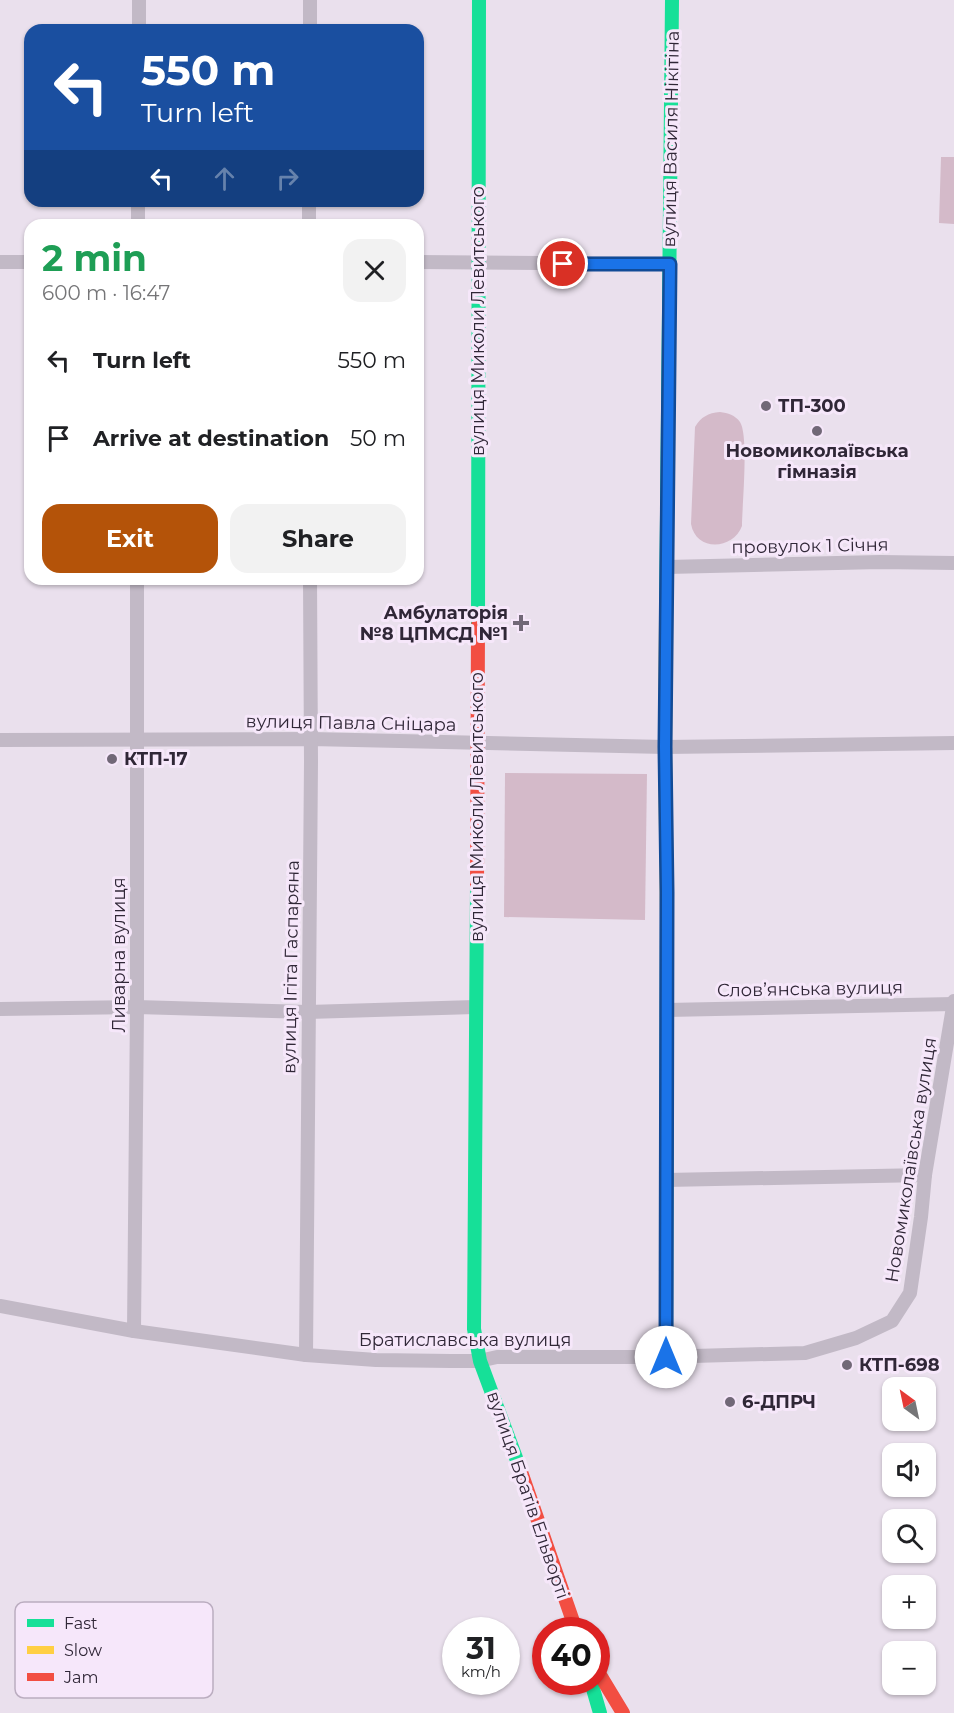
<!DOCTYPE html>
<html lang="en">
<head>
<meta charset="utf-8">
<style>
	body { margin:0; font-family:Montserrat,sans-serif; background:#f2f2f2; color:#202124; height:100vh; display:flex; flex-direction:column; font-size:22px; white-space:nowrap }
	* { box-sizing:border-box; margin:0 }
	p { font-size:20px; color:#757577 }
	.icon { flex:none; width:33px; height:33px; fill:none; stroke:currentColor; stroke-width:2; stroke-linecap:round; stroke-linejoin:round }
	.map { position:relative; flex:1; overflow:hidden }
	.sheet { position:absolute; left:24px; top:219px; width:400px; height:366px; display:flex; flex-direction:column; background:#fff; border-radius:18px; box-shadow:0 2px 4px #0004 }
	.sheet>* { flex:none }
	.banner { position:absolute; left:24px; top:24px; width:400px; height:183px; border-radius:18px; box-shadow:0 2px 4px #0004; background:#1a4fa0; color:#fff; overflow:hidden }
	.needle { width:39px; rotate:327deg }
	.controls { position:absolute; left:882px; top:1377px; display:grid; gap:12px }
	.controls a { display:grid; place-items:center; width:54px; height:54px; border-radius:12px; background:#fff; box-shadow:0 2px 4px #0004; font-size:30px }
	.speed { position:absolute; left:442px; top:1617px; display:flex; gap:12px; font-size:30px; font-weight:700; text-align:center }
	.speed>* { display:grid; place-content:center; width:78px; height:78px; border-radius:50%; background:#fff; box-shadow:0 2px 4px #0004; line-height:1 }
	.speed small { font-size:15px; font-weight:400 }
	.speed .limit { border:9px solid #d22; background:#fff; color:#111 }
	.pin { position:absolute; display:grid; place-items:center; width:51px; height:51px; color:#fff; margin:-26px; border:3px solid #fff; border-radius:50%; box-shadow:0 2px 6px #0007 }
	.me { position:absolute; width:66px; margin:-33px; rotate:0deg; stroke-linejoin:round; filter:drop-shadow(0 0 4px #0008) }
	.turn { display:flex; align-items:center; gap:21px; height:126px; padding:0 18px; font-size:27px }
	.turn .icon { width:78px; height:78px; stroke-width:2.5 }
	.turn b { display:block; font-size:42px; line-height:51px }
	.lanes { display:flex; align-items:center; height:57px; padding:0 18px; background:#0003; justify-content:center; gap:30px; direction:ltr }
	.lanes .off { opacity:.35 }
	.round { display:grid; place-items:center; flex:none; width:63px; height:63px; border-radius:18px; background:#f2f2f2 }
	.headline { display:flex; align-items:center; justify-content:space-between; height:102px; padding:0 18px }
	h1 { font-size:36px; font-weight:700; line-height:45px; color:#1e9e55 }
	.button { display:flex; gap:12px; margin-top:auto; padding:12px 18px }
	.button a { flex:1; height:69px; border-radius:18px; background:#b45309; color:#fff; font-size:24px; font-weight:700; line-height:69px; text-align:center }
	.button a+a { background:#f2f2f2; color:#202124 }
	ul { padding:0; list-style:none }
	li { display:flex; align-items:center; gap:18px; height:78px; padding:0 18px }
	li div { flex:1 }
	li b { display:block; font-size:22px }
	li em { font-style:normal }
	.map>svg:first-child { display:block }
	.green { fill:#d4bac9 }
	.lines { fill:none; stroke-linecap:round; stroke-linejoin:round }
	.street { stroke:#c2b9c6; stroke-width:14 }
	.fast { stroke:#16e098; stroke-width:14 }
	.slow { stroke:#ffcf43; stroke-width:14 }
	.jam { stroke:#f24e42; stroke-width:14 }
	.route-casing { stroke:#114b97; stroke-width:15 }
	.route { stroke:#1a73e8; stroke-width:10 }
	.poi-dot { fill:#716877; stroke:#f6e7fa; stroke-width:2 }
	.labels { text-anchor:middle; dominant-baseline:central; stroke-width:6; stroke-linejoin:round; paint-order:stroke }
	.street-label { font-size:18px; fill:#302737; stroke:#f6e7fa }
	.poi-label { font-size:18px; font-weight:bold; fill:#302737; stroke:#f6e7fa; text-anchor:start }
	.key { fill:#f6e7fa; stroke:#bbadc0; stroke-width:1.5 }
	.key-label { font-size:16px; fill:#302737 }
</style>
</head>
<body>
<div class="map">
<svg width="954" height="1713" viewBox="0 0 954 1713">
	<rect width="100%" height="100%" fill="#eae0ed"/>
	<!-- green -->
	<g class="green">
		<polygon points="941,157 954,157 954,224 939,223"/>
		<path d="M 720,412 C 728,413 735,415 740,422 C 749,436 742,506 742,526 C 733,550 696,552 691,524 L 695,427 C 701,417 708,413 720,412 Z"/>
		<polygon points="505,773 647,774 645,920 504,917"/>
	</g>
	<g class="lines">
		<!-- street -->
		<g class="street">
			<polyline points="139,30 139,0"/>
			<polyline points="310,30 310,0"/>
			<polyline points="138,225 138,201"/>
			<polyline points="309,225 309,201"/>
			<polyline points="0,262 30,262"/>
			<polyline points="418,262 670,264"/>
			<polyline points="667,567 880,562 954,563"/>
			<polyline points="0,740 311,739 665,747 954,743"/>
			<polyline points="0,1009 137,1007 308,1012 475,1007"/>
			<polyline points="667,1010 953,1004"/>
			<polyline points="666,1180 925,1175"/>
			<polyline points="0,1306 134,1331 306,1355 376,1360 451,1361 479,1361 497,1357 658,1357 805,1353 856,1338 892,1321 910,1293 921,1217 925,1175 954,1001"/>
			<polyline points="134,1331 137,1007 137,579"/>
			<polyline points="306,1355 311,762 310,579"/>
		</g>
		<!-- fast -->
		<g class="fast">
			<polyline points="666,618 672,0"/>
			<polyline points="478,625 479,0"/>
			<polyline points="477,887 474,1329 480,1361 519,1466"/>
			<polyline points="666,1357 667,918"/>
			<polyline points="591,1682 600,1713"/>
		</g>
		<!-- slow -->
		<polyline class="slow" points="666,618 665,747 667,918"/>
		<!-- jam -->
		<g class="jam">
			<polyline points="477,887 478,625"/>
			<polyline points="519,1466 576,1630"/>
			<polyline points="597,1670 623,1713"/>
		</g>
	</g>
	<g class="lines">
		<defs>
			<polyline id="route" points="563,264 670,264 665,747 667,892 666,1357"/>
		</defs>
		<!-- route casing -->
		<use href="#route" class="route-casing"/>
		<!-- route -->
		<use href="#route" class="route"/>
	</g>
	<!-- markers -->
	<g class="poi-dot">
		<circle cx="766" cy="406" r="6"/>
		<circle cx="817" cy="431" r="6"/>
		<path d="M518 614h6v6h6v6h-6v6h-6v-6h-6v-6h6z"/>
		<circle cx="112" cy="759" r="6"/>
		<circle cx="847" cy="1365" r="6"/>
		<circle cx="730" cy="1402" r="6"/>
	</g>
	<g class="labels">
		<!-- street labels -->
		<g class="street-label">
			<text transform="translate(671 139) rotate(-89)">вулиця Василя Нікітіна</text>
			<text transform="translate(478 321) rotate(-90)">вулиця Миколи Левитського</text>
			<text transform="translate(810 546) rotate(-1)">провулок 1 Січня</text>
			<text transform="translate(351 723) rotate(1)">вулиця Павла Сніцара</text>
			<text transform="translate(477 807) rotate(-90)">вулиця Миколи Левитського</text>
			<text transform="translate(119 955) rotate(-90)">Ливарна вулиця</text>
			<text transform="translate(291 967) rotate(-89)">вулиця Ігіта Гаспаряна</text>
			<text transform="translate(810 989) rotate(-1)">Словʼянська вулиця</text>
			<text transform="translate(911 1160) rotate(-81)">Новомиколаївська вулиця</text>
			<text x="465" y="1340">Братиславська вулиця</text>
			<text transform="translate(528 1495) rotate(71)">вулиця Братів Ельворті</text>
		</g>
		<!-- poi labels -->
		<g class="poi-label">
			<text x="778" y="406">ТП-300</text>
			<text x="817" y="451" text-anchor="middle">Новомиколаївська<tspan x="817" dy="21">гімназія</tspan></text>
			<text x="508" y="613" text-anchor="end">Амбулаторія<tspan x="508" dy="21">№8 ЦПМСД №1</tspan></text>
			<text x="124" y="759">КТП-17</text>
			<text x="859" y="1365">КТП-698</text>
			<text x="742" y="1402">6-ДПРЧ</text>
		</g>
	</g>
	<!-- legend -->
	<rect x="15" y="1602" width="198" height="96" rx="9" class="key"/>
	<rect x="27" y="1619" width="27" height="8" fill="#16e098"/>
	<rect x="27" y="1646" width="27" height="8" fill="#ffcf43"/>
	<rect x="27" y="1673" width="27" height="8" fill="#f24e42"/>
	<g class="key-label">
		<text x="64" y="1629">Fast</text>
		<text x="64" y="1656">Slow</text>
		<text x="64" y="1683">Jam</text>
	</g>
</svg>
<div class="controls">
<a><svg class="needle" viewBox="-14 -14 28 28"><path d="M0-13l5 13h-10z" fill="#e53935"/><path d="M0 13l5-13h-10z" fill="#757577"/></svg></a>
<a><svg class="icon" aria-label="sound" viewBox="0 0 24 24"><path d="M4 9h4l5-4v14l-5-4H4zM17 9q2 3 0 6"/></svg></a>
<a><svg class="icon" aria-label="search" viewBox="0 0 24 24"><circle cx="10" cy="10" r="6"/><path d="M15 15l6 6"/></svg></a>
<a>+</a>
<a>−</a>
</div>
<div class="speed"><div>31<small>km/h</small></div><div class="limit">40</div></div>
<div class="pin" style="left:563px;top:264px;background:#d93025"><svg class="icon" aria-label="arrive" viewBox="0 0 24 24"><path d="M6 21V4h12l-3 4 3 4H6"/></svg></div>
<svg class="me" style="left:666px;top:1357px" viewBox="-20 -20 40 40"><circle r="19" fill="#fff"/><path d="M0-13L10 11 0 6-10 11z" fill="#1a73e8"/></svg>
<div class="banner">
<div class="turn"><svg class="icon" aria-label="left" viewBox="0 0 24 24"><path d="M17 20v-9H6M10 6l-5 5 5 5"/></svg><div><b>550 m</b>Turn left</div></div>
<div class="lanes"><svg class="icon" aria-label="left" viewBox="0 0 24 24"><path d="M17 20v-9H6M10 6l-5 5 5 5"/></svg><svg class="icon off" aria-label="ahead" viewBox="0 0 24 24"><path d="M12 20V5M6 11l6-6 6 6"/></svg><svg class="icon off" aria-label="right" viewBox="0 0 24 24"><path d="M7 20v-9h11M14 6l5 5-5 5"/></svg></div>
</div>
<section class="sheet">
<div class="headline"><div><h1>2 min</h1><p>600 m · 16:47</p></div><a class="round"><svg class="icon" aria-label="close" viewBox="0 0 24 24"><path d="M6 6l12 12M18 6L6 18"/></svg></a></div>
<ul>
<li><svg class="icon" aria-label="left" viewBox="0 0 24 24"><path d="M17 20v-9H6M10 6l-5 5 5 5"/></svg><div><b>Turn left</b></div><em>550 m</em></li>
<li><svg class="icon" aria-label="arrive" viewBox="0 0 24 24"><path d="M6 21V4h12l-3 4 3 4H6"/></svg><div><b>Arrive at destination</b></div><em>50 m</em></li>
</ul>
<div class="button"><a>Exit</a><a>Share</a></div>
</section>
</div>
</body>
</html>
